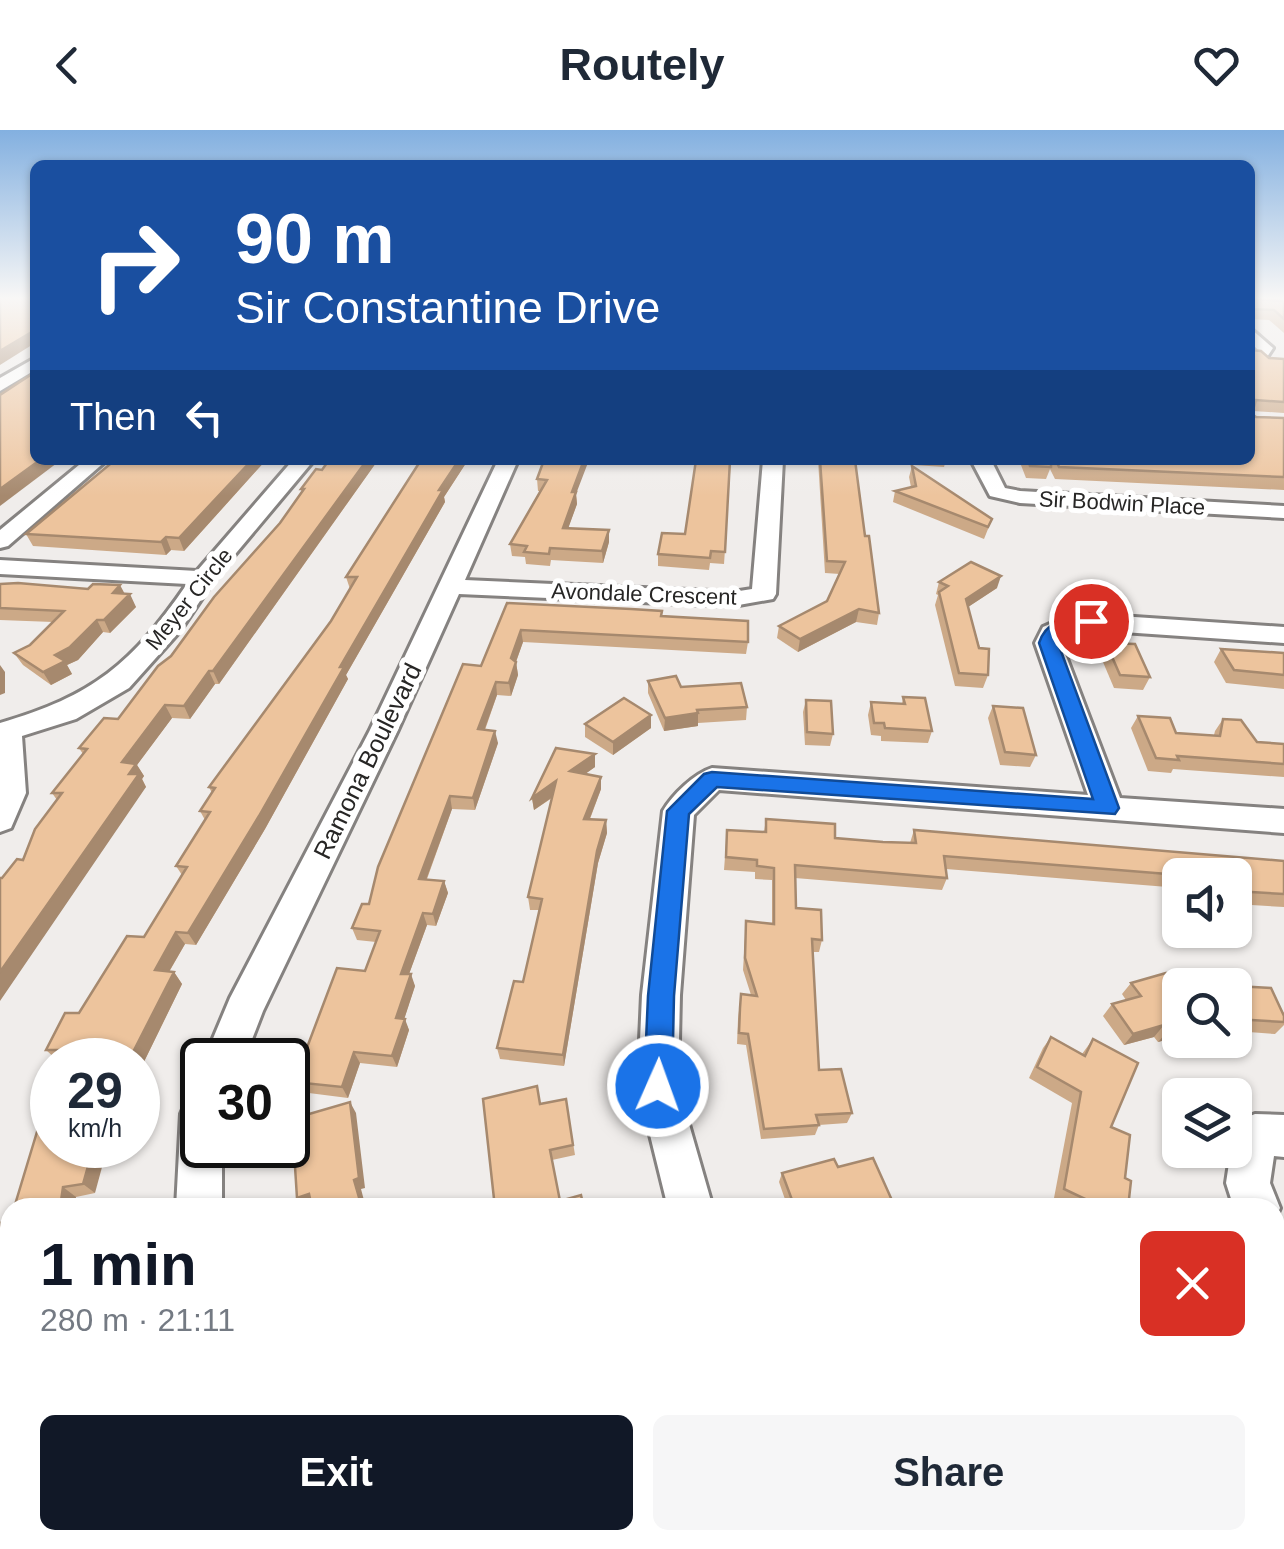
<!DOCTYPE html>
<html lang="en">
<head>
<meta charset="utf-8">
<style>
	body { margin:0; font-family:Arial,sans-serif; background:#f6f6f7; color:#1f2937; height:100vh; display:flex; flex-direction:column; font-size:38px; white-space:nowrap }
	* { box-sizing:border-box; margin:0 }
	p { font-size:32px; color:#747a83 }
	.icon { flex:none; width:55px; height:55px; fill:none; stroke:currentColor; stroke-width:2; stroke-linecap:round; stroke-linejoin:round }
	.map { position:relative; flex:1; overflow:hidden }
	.panel { position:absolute; left:0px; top:1068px; width:1285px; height:352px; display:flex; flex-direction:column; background:#fff; border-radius:30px 30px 0 0; box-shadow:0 2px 8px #0004 }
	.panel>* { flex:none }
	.banner { position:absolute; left:30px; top:30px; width:1225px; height:305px; border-radius:15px; box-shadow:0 2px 8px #0004; background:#1a4fa0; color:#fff; overflow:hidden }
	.tools { position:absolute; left:1162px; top:728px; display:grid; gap:20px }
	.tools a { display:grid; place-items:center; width:90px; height:90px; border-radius:15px; background:#fff; box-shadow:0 2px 8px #0004; font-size:50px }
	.speed { position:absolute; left:30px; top:908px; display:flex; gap:20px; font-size:50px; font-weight:700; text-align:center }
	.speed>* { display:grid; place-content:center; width:130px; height:130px; border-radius:50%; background:#fff; box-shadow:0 2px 8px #0004; line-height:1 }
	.speed small { font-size:25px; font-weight:400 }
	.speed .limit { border:5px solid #111; border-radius:15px; background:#fff; color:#111 }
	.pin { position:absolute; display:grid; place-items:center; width:85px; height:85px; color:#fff; margin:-42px; border:5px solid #fff; border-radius:50%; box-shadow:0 2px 10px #0007 }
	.me { position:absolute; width:110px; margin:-55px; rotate:2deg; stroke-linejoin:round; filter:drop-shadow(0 0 8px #0008) }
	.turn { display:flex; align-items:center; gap:35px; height:210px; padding:0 40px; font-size:45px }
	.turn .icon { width:130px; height:130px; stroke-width:2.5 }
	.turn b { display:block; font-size:70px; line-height:85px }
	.then { display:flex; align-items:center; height:95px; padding:0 40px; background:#0003; gap:20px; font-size:38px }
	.round { display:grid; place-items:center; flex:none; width:105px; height:105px; border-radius:15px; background:#f6f6f7 }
	.overview { display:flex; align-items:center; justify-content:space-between; height:170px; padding:0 40px }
	h1 { font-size:60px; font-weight:700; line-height:75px; color:#111827 }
	.cta { display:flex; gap:20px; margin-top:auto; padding:20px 40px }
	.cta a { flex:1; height:115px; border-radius:15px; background:#111827; color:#fff; font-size:40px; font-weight:700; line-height:115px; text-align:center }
	.cta a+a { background:#f6f6f7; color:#1f2937 }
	header { display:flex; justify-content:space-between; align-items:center; height:130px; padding:0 40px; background:#fff; font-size:45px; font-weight:700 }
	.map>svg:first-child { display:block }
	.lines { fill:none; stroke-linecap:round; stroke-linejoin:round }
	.minor-casing { stroke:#858280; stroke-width:6 }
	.minor { fill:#fff; fill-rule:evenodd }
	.wall { fill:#cca987 }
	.shaded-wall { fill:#a6896e }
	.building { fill:#edc49d; stroke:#a6896e; stroke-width:2.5 }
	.route { fill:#1a73e8; stroke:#114b97; stroke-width:2.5 }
	.labels { text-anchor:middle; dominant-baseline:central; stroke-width:10; stroke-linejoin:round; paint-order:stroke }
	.far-street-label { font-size:22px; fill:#272625; stroke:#fff }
	.street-label { font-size:25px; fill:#272625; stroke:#fff }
</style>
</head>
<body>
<header><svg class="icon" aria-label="back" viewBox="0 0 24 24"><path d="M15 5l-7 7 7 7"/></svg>Routely<svg class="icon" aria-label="heart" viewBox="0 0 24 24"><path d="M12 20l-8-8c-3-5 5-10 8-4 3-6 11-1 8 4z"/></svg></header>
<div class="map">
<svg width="1284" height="1419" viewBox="0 0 1284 1419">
	<rect width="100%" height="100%" fill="#f0edeb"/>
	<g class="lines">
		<defs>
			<g id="minor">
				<polygon points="1250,198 1273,218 1267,227 1250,228 1250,218 1257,219 1250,212"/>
				<polygon points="35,228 35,240 0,261 0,248"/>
				<polygon points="85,330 107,330 8,416 0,418 0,400"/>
				<path d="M 293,330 L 314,330 L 216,447 L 180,501 L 129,558 L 76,589 L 22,606 L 26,663 L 11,698 L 0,702 L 0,593 C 93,566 132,534 187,454 L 0,444 L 0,430 L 197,441 Z"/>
				<polygon points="498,330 518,330 465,450 733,462 752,459 763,330 783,330 776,464 773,469 733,476 459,464 397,602 263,881 244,930 204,930 230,868 369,602"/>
				<polygon points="971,330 991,330 1005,358 1020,361 1284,376 1284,388 1020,373 990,366"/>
				<path d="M 1075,483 L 1284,497 L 1284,513 L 1079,499 L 1063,506 L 1061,513 L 1120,668 L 1284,679 L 1284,703 L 719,660 L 694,685 L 680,865 L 678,956 L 713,1078 L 668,1078 L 638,956 L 642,865 L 663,681 C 673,664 694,644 712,638 L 1088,665 L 1035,513 L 1043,497 Z"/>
				<polygon points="202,964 202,1015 222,1015 222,1078 176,1078 181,984 187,970"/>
				<polygon points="1255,984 1284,985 1284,1027 1274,1026 1270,1053 1280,1078 1275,1089 1275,1078 1234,1078 1226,1053 1231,1020 1235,1020 1240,990"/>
				<polygon points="1275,1106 1284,1109 1284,1179 1275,1175"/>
				<polygon points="172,1410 228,1410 229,1419 173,1419"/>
				<polygon points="745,1410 801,1410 800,1419 744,1419"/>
			</g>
		</defs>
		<!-- minor casing -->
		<use href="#minor" class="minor-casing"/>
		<!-- minor -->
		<use href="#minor" class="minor"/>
	</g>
	<!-- wall -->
	<g class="wall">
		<polygon points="1250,167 1252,169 1284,171 1284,203 1269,190 1250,189"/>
		<polygon points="1252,220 1269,228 1284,229 1284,283 1253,281 1252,284 1256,287 1284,288 1284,360 1055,349 1050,339 1046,349 1026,348 1019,330 1250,330"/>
		<polygon points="266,330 184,421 171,420 166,425 33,416 26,404"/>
		<polygon points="329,330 378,330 219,554 215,554 190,589 172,588 137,635 144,646 142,649 146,657 2,748 23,730 57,670 52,663 83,624 79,618 118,589 171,526 280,393 302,362 301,359 322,340"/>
		<polygon points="421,330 468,330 444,367 445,372 346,545 348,549 265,699 196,815 185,814 169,842 174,842 182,854 138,944 138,930 57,930 46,920 144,807 182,745 176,736 205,690 200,681 212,663 209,657 331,491 350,459 346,447"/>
		<polygon points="544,330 576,364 577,374 568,398 609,400 609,412 603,433 551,430 550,436 526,434 525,427 512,426 510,414 540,361 538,361 537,349"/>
		<polygon points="696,330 731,330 724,434 710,433 709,440 658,436 658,424 685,404"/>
		<polygon points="818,330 855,330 865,406 879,483 877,495 856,492 798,522 777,508 779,496 827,471 840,444 825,443"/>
		<polygon points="913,330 946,330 944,337 914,335"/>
		<polygon points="912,336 992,389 984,409 893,372 895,361 911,357 909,347"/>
		<polygon points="939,452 997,458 968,477 988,545 983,558 955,556 935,475 938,465 936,464"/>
		<polygon points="0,454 125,464 136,477 110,503 103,502 78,530 67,535 72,544 51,555 23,535 14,523 30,515 53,492 0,490"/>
		<polygon points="507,473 662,486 748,512 746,524 523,512 516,532 518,545 511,566 497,565 485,600 498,613 475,680 452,679 427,749 444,751 448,763 436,796 427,795 409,844 415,856 404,889 409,900 397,937 360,933 348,968 301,962 294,952 365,841 376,812 357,810 352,798 369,774 481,536"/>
		<polygon points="1106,513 1150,547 1143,560 1114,558 1100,525"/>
		<polygon points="1221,519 1284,523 1284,559 1226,553 1214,532"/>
		<polygon points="648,551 681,557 747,577 746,590 698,593 698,596 664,601 648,563"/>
		<polygon points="903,567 932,601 928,613 881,611 881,606 871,605 868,585 871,572 902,574"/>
		<polygon points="806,570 833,604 830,616 805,615 803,582"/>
		<polygon points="993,576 1036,625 1030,637 1000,635 988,588"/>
		<polygon points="1138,586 1176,603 1214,605 1215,601 1223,589 1257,612 1284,614 1284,647 1173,639 1171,643 1148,641 1131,598"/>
		<polygon points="585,594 651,598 613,625 585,607"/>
		<polygon points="556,618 595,624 595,637 585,644 601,647 601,659 590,689 606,690 607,703 598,733 564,936 500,929 497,918 514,851 523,852 540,780 530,780 528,767 552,668 534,680 532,668"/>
		<polygon points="766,689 835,708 910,713 914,700 1284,731 1284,777 1235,774 1235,745 1180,745 1180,758 946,739 947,748 942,760 795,748 796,778 822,810 819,822 813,822 819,940 852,983 847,993 819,995 815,1005 761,1009 746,915 737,914 738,889 741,864 751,865 743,840 746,791 772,794 772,750 755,749 755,742 724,740 727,700 764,702"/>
		<polygon points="1172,851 1180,855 1180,906 1158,912 1154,907 1124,915 1103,886 1112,874 1126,870 1122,864 1131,853"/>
		<polygon points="1235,856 1283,883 1284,882 1284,895 1275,904 1235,901"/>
		<polygon points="1051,907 1082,924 1093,909 1111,997 1125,1048 1128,1078 1074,1078 1054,1068 1072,973 1029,948 1043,918"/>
		<polygon points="566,969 575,1025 552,1030 560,1071 584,1078 495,1078 541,974"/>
		<polygon points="43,982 95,1063 76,1067 74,1078 14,1078"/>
		<polygon points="838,1037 895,1077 788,1078 779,1052 782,1043"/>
		<polygon points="1185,1410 1275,1410 1277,1419 1187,1419"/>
	</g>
	<!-- shaded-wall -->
	<g class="shaded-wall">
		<polygon points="35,200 35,213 0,235 0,221"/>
		<polygon points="40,330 61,330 0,376 0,359"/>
		<polygon points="252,330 266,330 184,421 179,408"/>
		<polygon points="367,330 378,330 219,554 213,541"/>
		<polygon points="459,330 468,330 444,367 445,372 346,545 348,549 265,699 196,815 188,803 439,360"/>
		<polygon points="584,330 589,330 576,364 577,374 564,410 563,398 572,362"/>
		<polygon points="609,400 609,412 603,433 602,421"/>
		<polygon points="166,407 171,420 166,425 161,412"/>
		<polygon points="1001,446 997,458 962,481 966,469"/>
		<polygon points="120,455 127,468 130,464 136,477 110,503 104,490 113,463"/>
		<polygon points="859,479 856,492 798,522 800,509"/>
		<polygon points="97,490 103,502 78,530 67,535 72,544 51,555 43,542 55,525"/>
		<polygon points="521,500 523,512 513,540 511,528"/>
		<polygon points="516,532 518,545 511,566 509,553"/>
		<polygon points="0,535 5,542 5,563 0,565"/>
		<polygon points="209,541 215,554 190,589 184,576"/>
		<polygon points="496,552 497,565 480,612 478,599"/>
		<polygon points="165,575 172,588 137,635 144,646 142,649 146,657 0,871 0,842 122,632"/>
		<polygon points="698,583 698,596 664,601 665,588"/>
		<polygon points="651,585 651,598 613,625 613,612"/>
		<polygon points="495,601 498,613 475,680 473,668"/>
		<polygon points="595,624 595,637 571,654 570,641"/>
		<polygon points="601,647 601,659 585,701 584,689"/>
		<polygon points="556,651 557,664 534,680 532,668"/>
		<polygon points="450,666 452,679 422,761 419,749"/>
		<polygon points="606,690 607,703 598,733 564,936 563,925 597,721"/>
		<polygon points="444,751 448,763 436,796 433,784"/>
		<polygon points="423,783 427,795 405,855 401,844"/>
		<polygon points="176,802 185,814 163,852 155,840"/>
		<polygon points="174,842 182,854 138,944 138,930 129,930"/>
		<polygon points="411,844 415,856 401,899 396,888"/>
		<polygon points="405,889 409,900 397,937 392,926"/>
		<polygon points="1164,895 1154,907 1124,915 1133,904"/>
		<polygon points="1180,898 1180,906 1158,912 1168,901"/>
		<polygon points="354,922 360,933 348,968 342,957"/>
		<polygon points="350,972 356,983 365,1058 361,1059 366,1078 362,1078 354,1050"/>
		<polygon points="94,1015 108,1015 95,1063 83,1054"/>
		<polygon points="63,1057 76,1067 74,1078 60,1078"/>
		<polygon points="309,1064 316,1073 304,1077 297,1068"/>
		<polygon points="66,1410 81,1410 82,1419 66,1419"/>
		<polygon points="429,1410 434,1410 436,1419 431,1419"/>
	</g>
	<!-- building -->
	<g class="building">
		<polygon points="0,167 35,167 35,200 0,221"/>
		<polygon points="1250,167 1252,169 1284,171 1284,189 1274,180 1250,179"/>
		<polygon points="1250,211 1252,220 1261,221 1269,228 1284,229 1284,272 1256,270 1252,284 1256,287 1284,288 1284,347 1059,337 1056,330 1250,330"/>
		<polygon points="35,242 35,330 40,330 0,359 0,265"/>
		<polygon points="115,330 252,330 179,408 166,407 161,412 26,404"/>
		<polygon points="329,330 367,330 213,541 209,541 184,576 165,575 122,632 136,634 129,644 139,644 0,842 0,748 2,748 17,729 23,730 35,699 62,663 52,663 87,619 79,618 104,588 118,589 158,536 171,526 214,467 280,393 304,359 301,359 316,339 322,340"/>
		<polygon points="421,330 459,330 439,360 443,360 340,537 344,537 259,686 188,803 176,802 155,840 174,842 129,930 79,930 84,920 46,920 65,883 79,883 127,806 144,807 187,737 176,736 210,682 200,681 215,658 209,657 331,491 357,447 346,447"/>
		<polygon points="544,330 584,330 572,362 576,362 563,398 609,400 602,421 550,418 549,424 524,422 527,416 510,414 547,350 537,349"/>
		<polygon points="696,330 730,330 725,422 711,421 710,428 658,424 662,403 685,404"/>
		<polygon points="820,330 855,330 865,406 869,406 879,483 859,479 800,509 779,496 827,471 845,432 827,431"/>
		<polygon points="1028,330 1051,330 1051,337 1030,336"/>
		<polygon points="912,336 992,389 988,397 895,361 916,356"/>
		<polygon points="971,432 1001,446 966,469 979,518 989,519 988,545 959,543 939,462 948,456 939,452"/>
		<polygon points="18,453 88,459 93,454 120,455 113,463 130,464 104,490 97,490 70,517 55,525 65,531 43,542 14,523 30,515 64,481 0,478 0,454"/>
		<polygon points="507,473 631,479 662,481 661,486 748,491 748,512 521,500 511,528 516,532 509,553 496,552 478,599 495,601 473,668 450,666 419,749 444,751 433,784 423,783 401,844 411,844 396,888 405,889 392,926 354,922 342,957 294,952 337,838 365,841 380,801 352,798 362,774 369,774 378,737 463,534 481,536"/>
		<polygon points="1106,513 1135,514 1150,547 1120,545"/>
		<polygon points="1221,519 1284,523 1284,545 1234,540"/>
		<polygon points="676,546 681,557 741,553 747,577 697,580 698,583 665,588 648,551"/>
		<polygon points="903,567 925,568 932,601 885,598 884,593 874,593 871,572 905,574"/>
		<polygon points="624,568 651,585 613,612 585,594"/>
		<polygon points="806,570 831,571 833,604 807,602"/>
		<polygon points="993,576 1023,578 1036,625 1005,622"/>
		<polygon points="1138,586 1170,588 1176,603 1220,606 1223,589 1241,590 1257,612 1284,614 1284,634 1177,626 1179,630 1156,628"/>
		<polygon points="556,618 595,624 570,641 601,647 584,689 606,690 597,721 563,925 497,918 514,851 523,852 542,769 528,767 556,651 532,668"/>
		<polygon points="766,689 835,694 835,708 883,712 916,713 914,700 1284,731 1284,764 1235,761 1235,745 1180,745 944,726 947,748 795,735 796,778 821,780 822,810 812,809 819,940 841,939 852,983 816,985 819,995 764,999 748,904 739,903 740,878 741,864 757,866 745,828 746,791 774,794 774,738 757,736 757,730 726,727 727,700 766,702"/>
		<polygon points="1166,843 1172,851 1227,855 1180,855 1180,898 1168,901 1164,895 1133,904 1112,874 1141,866 1131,853"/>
		<polygon points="1235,856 1271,858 1284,886 1284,892 1235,889"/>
		<polygon points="1051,907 1085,926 1093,909 1138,933 1111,997 1130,1005 1125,1048 1131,1051 1128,1078 1104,1078 1064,1059 1081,962 1037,937"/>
		<polygon points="537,956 540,974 566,969 573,1015 550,1020 560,1071 581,1065 584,1078 495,1078 483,969"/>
		<polygon points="350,972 359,1048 354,1050 362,1078 312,1078 309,1064 297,1068 292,989"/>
		<polygon points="52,980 52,1015 94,1015 83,1054 63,1057 60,1078 14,1078 43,982"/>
		<polygon points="873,1028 895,1077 795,1078 782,1043 834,1029 838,1037"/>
		<polygon points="10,1090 10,1410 66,1410 66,1419 0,1419 0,1093"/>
		<polygon points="352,1410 429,1410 431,1419 353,1419"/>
		<polygon points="552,1410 642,1410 645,1419 545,1419 553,1414"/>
		<polygon points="1201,1410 1275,1410 1277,1419 1203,1419"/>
	</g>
	<!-- sky -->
	<linearGradient id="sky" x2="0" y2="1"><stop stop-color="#83b0e0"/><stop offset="0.46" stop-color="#f8f7f6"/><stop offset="1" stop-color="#f8f7f6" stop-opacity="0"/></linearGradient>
	<rect width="1284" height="366" fill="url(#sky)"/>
	<!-- route -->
	<path class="route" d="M 1091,486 L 1100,491 L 1097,495 L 1065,500 L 1058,513 L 1119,678 L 1115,684 L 717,657 L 689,684 L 674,866 L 672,956 L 668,965 L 658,969 L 648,965 L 644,956 L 648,866 L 667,681 L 704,644 L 712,642 L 1093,669 L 1039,513 C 1047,488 1068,489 1091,486 Z"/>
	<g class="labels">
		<!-- far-street labels -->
		<g class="far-street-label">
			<text transform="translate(1122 373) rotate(3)">Sir Bodwin Place</text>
			<text transform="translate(644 464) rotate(2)">Avondale Crescent</text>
			<text transform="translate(189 469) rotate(-51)">Meyer Circle</text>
		</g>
		<!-- street labels -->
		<g class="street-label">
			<text transform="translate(367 631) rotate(-64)">Ramona Boulevard</text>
		</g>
	</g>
</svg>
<div class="tools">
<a><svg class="icon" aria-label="sound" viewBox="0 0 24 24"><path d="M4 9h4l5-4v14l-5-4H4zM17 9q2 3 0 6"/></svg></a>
<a><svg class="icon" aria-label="search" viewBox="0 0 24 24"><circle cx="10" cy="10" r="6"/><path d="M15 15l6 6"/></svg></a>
<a><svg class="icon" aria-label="layers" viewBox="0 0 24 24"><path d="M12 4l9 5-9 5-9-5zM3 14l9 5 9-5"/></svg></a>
</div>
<div class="speed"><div>29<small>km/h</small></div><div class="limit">30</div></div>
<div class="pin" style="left:1091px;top:491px;background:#d93025"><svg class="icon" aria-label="arrive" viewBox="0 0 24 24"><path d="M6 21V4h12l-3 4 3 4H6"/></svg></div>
<svg class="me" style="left:658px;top:956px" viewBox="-20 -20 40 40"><circle r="17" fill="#1a73e8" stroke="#fff" stroke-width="3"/><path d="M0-11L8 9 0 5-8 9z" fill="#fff"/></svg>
<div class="banner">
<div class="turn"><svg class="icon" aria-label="right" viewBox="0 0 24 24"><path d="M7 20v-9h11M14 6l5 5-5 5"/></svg><div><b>90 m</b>Sir Constantine Drive</div></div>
<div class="then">Then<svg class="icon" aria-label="left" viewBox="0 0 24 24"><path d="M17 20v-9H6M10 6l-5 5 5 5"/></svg></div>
</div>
<section class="panel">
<div class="overview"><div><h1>1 min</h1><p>280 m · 21:11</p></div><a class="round" style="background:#d93025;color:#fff"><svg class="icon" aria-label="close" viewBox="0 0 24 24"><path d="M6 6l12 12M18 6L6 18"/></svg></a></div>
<div class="cta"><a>Exit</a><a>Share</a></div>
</section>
</div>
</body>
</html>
